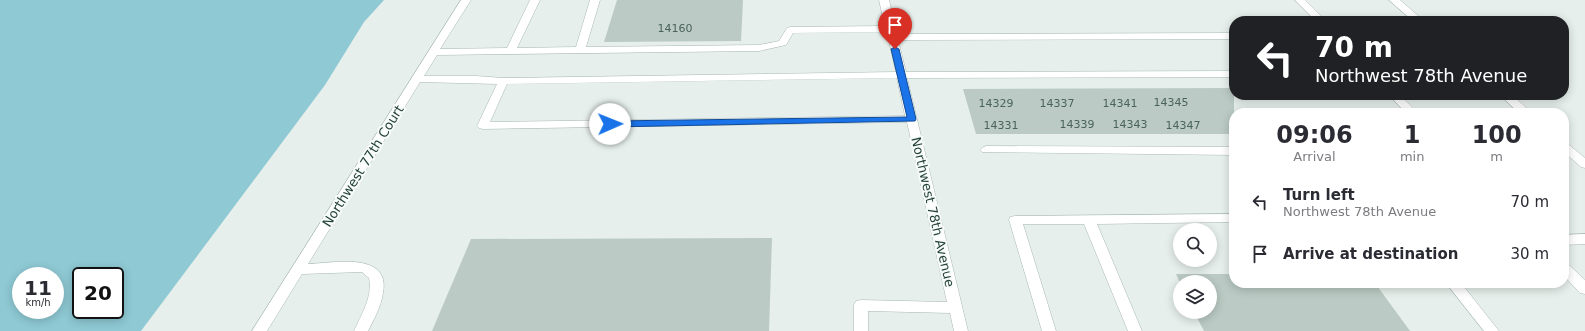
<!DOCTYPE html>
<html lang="en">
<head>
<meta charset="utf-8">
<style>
	body { margin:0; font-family:"DejaVu Sans",sans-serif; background:#f2f2f3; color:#2b2b33; height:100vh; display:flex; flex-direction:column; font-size:15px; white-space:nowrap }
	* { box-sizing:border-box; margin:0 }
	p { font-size:13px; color:#7c7c81 }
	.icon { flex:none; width:22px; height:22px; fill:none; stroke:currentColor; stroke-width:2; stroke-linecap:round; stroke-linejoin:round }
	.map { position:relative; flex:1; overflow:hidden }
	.details { position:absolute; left:1229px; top:108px; width:340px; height:180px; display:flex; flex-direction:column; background:#fff; border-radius:16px; box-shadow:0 2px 10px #0003 }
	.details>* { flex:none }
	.top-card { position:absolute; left:1229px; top:16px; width:340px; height:84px; border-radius:16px; box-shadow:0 2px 10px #0003; background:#202124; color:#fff; overflow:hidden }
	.fabs { position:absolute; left:1173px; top:223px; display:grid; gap:8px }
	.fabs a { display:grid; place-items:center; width:44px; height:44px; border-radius:50%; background:#fff; box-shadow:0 2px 10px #0003; font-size:20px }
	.speed { position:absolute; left:12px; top:267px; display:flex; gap:8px; font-size:20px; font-weight:700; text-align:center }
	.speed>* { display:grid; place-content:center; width:52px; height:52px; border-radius:50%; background:#fff; box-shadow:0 2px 10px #0003; line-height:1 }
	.speed small { font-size:10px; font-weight:400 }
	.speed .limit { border:2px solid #111; border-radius:6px; background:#fff; color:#111 }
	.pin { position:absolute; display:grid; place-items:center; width:34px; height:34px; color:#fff; margin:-41px -17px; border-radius:50% 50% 50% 0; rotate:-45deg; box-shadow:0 0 4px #0007 }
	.pin .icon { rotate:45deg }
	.me { position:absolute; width:44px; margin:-22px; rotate:89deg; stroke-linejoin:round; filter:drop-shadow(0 0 3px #0008) }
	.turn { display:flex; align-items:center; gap:14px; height:84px; padding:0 20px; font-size:18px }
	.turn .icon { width:52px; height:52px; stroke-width:2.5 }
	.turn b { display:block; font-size:28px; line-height:34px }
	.eta { display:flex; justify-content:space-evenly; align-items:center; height:68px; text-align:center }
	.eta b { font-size:24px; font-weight:800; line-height:28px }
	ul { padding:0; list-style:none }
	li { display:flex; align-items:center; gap:12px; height:52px; padding:0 20px }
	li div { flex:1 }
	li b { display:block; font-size:15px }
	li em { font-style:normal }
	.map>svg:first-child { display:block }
	.water { fill:#8ec9d4; fill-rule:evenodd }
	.building { fill:#bbcac4 }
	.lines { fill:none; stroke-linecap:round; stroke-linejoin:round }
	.minor-casing { stroke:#a8b8b2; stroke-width:1 }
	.minor { fill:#fff; fill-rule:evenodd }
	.route { fill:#1a73e8; stroke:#114b97 }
	.labels { text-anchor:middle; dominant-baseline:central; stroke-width:4; stroke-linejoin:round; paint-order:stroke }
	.number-label { font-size:11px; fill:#4a645c }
	.street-label { font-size:13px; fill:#24423a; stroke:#f7fbf9 }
</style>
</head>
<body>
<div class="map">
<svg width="1585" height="331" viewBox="0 0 1585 331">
	<rect width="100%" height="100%" fill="#e6efeb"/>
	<!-- water -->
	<path class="water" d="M 0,0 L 384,0 L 364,22 L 325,85 L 141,331 L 0,331 ZM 21,276 L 55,276 L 55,310 L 21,310 ZM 81,276 L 115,276 L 115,310 L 81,310 Z"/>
	<!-- building -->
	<g class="building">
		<polygon points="617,0 743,0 741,41 604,42"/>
		<polygon points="1234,88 1234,134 976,134 963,89"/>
		<polygon points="772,238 769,331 432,331 471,239"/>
		<polygon points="1176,274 1234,274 1234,283 1375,283 1410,331 1204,331 1194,312 1210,312 1210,282 1180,283"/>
	</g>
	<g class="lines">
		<defs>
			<g id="minor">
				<path d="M 461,0 L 471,0 L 440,49 L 507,48 L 530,0 L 540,0 L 517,48 L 576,47 L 590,0 L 600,0 L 586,47 L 759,45 L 779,41 L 787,28 L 790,27 L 885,26 L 879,0 L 889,0 L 897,34 L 1234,33 L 1234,39 L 898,40 L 906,72 L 1234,71 L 1234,77 L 907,78 L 968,331 L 954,331 L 950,313 L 868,311 L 868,331 L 854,331 L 854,305 L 856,301 L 861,300 L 947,302 L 907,122 L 483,129 L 479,128 L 477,126 L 497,84 L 420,82 L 308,264 C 333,263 391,251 383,293 C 381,307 374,319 368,331 L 354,331 C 361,315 373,297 369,278 L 362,272 L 302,274 L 267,331 L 252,331 ZM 887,32 L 896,72 L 503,78 L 476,76 L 424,76 L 437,55 L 759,51 L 786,45 L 793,33 ZM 897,78 L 905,116 L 490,122 L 507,84 Z"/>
				<polygon points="1295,0 1305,0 1326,21 1316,21"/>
				<polygon points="1389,0 1400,0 1424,21 1413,21"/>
				<polygon points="1389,95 1400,95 1418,113 1406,113"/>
				<polygon points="1500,95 1512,95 1532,113 1519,113"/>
				<polygon points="1564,143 1568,144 1585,158 1585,168 1581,167 1564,152"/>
				<polygon points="986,146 1234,147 1234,155 982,152 980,150 982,148"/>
				<polygon points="1234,214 1234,222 1097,224 1142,331 1128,331 1084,224 1023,224 1056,331 1042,331 1009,220 1010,217 1015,216"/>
				<polygon points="1585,234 1585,244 1564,245 1564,235"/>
				<polygon points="1564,263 1569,265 1585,280 1585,294 1580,293 1564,276"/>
				<polygon points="1446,283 1461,283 1499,331 1484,331"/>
			</g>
		</defs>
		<!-- minor casing -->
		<use href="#minor" class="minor-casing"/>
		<!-- minor -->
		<use href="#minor" class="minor"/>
	</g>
	<!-- route -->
	<polygon class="route" points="895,47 899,49 916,119 915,121 610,127 606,124 610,121 907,117 891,49"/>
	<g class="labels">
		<!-- number labels -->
		<g class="number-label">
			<text x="675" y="28">14160</text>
			<text x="1171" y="102">14345</text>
			<text x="996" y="103">14329</text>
			<text x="1057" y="103">14337</text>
			<text x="1120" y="103">14341</text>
			<text x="1077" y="124">14339</text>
			<text x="1130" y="124">14343</text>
			<text x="1001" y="125">14331</text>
			<text x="1183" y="125">14347</text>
		</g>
		<!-- street labels -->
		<g class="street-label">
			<text transform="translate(363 166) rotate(-58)">Northwest 77th Court</text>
			<text transform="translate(933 212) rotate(77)">Northwest 78th Avenue</text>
		</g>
	</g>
</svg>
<div class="fabs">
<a><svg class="icon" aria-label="search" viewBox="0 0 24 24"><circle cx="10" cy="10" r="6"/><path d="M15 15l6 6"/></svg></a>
<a><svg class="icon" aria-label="layers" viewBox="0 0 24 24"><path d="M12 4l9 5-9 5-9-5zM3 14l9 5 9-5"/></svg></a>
</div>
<div class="speed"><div>11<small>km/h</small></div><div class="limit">20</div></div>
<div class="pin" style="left:895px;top:49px;background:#d93025"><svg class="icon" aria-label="arrive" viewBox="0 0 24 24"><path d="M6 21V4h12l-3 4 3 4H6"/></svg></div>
<svg class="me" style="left:610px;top:124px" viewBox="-20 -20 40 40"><circle r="19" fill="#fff"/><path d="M0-13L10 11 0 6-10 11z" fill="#1a73e8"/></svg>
<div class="top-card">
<div class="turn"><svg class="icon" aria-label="left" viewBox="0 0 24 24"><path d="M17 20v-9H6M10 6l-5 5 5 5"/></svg><div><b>70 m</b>Northwest 78th Avenue</div></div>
</div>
<section class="details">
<div class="eta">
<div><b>09:06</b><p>Arrival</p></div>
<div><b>1</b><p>min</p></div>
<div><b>100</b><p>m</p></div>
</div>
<ul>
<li><svg class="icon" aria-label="left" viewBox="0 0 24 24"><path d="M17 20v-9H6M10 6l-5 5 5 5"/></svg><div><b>Turn left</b><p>Northwest 78th Avenue</p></div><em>70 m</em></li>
<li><svg class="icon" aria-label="arrive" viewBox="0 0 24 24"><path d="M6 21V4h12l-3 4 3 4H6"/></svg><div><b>Arrive at destination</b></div><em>30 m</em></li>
</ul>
</section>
</div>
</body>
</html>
